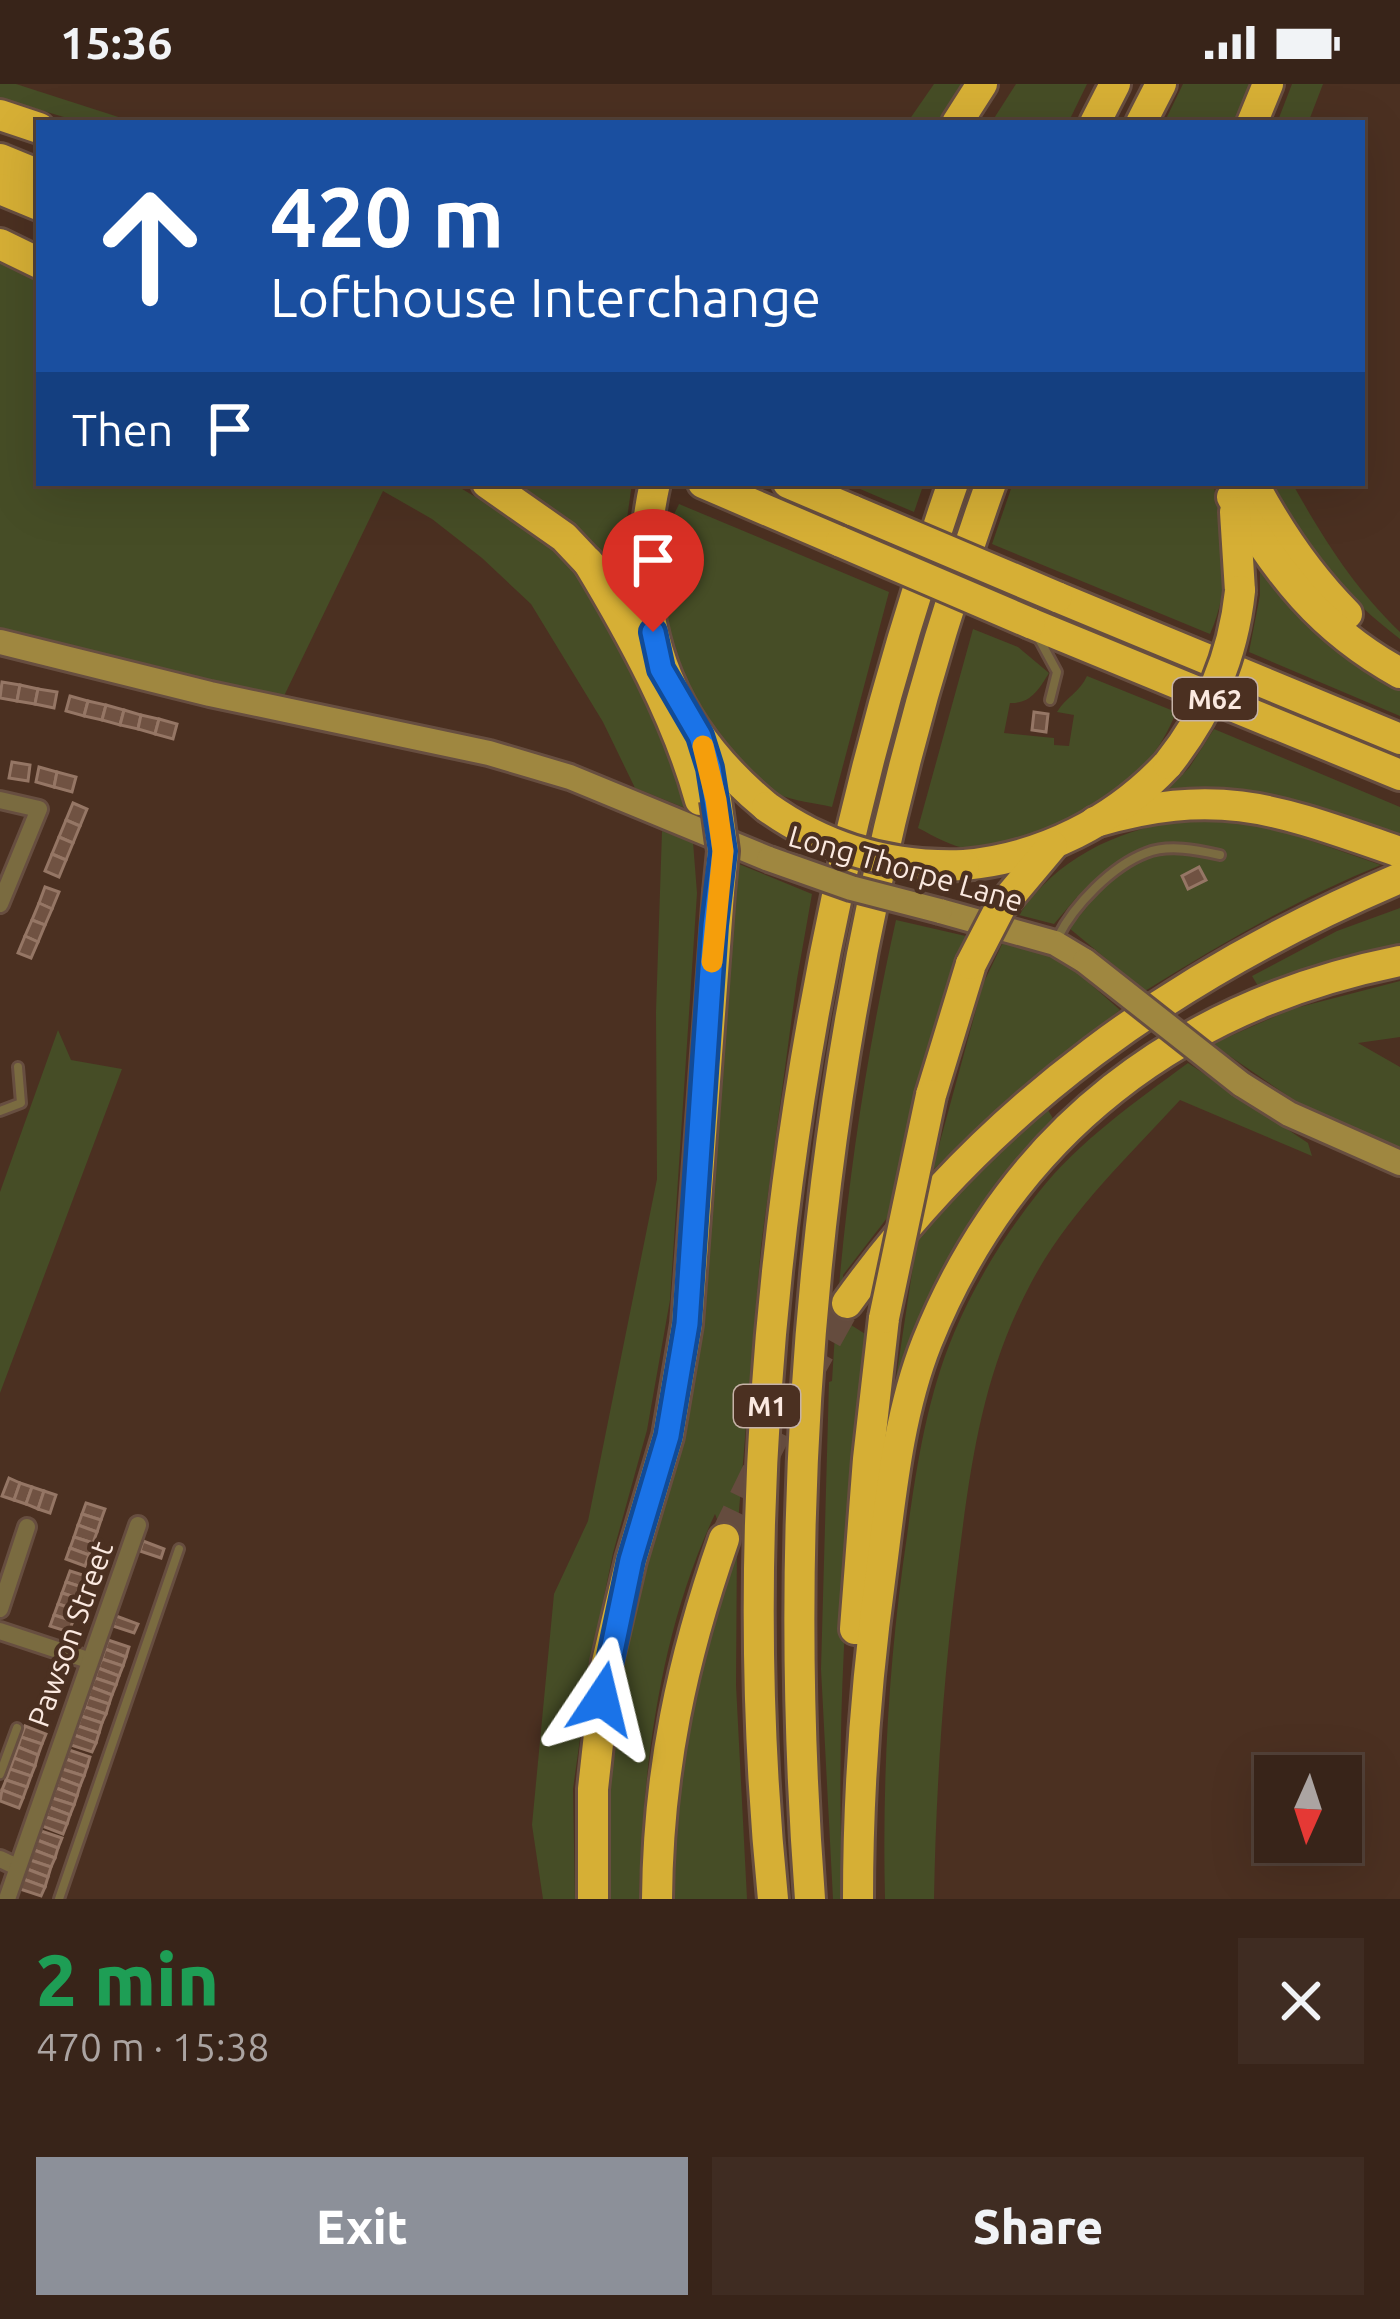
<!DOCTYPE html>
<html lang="en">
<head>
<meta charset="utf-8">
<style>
	body { margin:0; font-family:Ubuntu,sans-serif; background:#3f2c22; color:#f1f3f6; height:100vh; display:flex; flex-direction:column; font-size:45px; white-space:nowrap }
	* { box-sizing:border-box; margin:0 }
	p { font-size:39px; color:#aba4a2 }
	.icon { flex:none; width:66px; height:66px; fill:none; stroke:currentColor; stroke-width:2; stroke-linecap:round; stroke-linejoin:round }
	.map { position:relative; height:1815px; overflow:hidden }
	.details { display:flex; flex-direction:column; background:#382419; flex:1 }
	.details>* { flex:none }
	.hud { position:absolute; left:36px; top:36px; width:1329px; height:366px; border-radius:0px; box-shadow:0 12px 48px #0002,0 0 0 3px #524138; background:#1a4fa0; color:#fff; overflow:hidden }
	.needle { width:78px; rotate:183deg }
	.tools { position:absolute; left:1254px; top:1671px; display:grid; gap:24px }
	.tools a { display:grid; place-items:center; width:108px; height:108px; border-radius:0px; background:#382419; box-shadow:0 12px 48px #0002,0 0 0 3px #524138; font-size:60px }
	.pin { position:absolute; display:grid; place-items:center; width:102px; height:102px; color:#fff; margin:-123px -51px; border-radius:50% 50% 50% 0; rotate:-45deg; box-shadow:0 0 12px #0007 }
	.pin .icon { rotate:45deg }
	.me { position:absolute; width:132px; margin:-66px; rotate:10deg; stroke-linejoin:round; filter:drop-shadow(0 0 9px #0008) }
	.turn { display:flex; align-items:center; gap:42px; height:252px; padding:0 36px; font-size:54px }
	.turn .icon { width:156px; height:156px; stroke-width:2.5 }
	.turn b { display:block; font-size:84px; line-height:102px }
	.then { display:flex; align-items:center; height:114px; padding:0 36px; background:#0003; gap:24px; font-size:45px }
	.round { display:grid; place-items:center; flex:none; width:126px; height:126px; border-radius:0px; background:#3f2c22 }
	.head { display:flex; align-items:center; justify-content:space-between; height:204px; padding:0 36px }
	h1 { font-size:72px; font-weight:800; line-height:90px; color:#1e9e55 }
	.action { display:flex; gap:24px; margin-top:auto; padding:24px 36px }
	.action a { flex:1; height:138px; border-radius:0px; background:#8c9099; color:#fff; font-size:48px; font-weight:800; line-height:138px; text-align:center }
	.action a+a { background:#3f2c22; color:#f1f3f6 }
	.status { display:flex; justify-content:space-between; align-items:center; height:84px; padding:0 60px; background:#382419; direction:ltr }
	.status svg { height:33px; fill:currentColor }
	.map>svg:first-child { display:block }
	.green { fill:#464d26 }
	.building { fill:#705242; stroke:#957665; stroke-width:3 }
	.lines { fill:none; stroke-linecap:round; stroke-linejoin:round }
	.motorway-tunnel { stroke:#654c3e; stroke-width:30; stroke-dasharray:30 15; stroke-linecap:butt }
	.service-casing { stroke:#674e40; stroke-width:14 }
	.minor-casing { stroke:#674e40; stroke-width:22 }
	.secondary-casing { stroke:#674e40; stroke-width:30 }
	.motorway-casing { stroke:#674e40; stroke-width:36 }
	.service { stroke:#7a6b40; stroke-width:8 }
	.minor { stroke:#7a6b40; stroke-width:16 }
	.secondary { stroke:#9f8740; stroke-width:24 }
	.motorway { stroke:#d6af35; stroke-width:30 }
	.secondary-bridge-casing { stroke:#674e40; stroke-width:30; stroke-linecap:butt }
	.motorway-bridge-casing { stroke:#674e40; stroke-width:36; stroke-linecap:butt }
	.secondary-bridge { stroke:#9f8740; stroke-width:24 }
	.motorway-bridge { stroke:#d6af35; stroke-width:30 }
	.route-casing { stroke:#114b97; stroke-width:30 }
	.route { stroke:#1a73e8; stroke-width:21 }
	.slow { stroke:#f59e0b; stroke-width:21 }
	.labels { text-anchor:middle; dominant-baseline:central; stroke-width:9; stroke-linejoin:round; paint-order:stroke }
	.shield { fill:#4b3021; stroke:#c6b2a7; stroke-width:3 }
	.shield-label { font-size:27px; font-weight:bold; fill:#fbe9e0 }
	.street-label { font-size:30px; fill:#fbe9e0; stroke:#4b3021 }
</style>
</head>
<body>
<div class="status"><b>15:36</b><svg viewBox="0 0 49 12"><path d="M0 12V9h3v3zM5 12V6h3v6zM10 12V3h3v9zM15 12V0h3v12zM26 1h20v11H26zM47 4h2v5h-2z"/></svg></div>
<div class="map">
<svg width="1400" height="1815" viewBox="0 0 1400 1815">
	<rect width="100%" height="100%" fill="#4b3021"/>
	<!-- green -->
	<g class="green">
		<polygon points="0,0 16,0 137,39 84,39 0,14"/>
		<polygon points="934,0 967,0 942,39 907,39"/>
		<polygon points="1016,0 1087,0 1068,39 991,39"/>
		<polygon points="1183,0 1250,0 1233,39 1164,39"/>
		<polygon points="1292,0 1323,0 1308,39 1277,39"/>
		<polygon points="0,178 39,197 39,399 452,399 538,450 580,488 632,568 690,726 635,704 603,638 531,520 482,474 432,435 383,407 284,612 0,549"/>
		<polygon points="510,399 632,399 625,449 626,492 622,494 584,451"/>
		<polygon points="846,399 924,399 914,428"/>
		<path d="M 1013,399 L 1213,399 C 1225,449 1232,501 1210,550 L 992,460 Z"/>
		<path d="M 1268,399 L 1292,399 C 1323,454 1354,504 1400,548 L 1400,555 C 1337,506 1308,467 1268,399 Z"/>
		<path d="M 679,420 L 889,508 L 832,723 C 815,719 794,717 778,710 C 704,677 646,540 661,462 C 664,448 673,433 679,420 Z"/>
		<polygon points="1260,473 1400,598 1400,632 1249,568 1260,511"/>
		<path d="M 973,545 L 1018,563 L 1049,589 C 1039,605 1031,620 1010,619 L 1004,649 L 1054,654 L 1054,661 L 1069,662 L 1074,631 L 1057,628 C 1066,613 1080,608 1087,592 L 1176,628 C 1150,697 1085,738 1015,758 C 1001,762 984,767 969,765 C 952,763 934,752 918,744 Z"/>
		<polygon points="1214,645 1400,723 1400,753 1161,711 1189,684"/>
		<path d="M 1178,737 L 1235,737 L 1283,747 L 1381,781 C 1297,815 1222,859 1145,907 L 1069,844 L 1087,823 L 1077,813 L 1054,840 L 1019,831 C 1055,776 1114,747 1178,737 Z"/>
		<polygon points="662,747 693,758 697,809 670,1216 647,1346 613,1469 591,1576 573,1705 575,1815 543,1815 532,1741 554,1510 588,1437 657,1095 656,928"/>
		<path d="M 734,778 L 812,810 L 797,895 L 761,1162 L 737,1451 L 736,1601 L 747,1815 L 670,1815 L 678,1703 L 709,1547 L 731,1470 L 715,1430 C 659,1549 643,1685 639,1815 L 607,1815 L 605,1705 L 632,1528 L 679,1353 Z"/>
		<polygon points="1400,824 1400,862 1321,880 1258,902 1252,892 1337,847"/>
		<path d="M 896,836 L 970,853 L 894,1125 L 843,1191 L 851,1241 L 870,1253 C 850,1445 834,1621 843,1815 L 833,1815 L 821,1585 L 829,1298 L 832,1297 C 841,1141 862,989 896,836 Z"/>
		<polygon points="1005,854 1049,867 1090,892 1087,897 1120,926 1011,1012 932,1087 983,900"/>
		<polygon points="1400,897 1400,953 1358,959 1400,983 1400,1065 1310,1027 1212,960 1292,925"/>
		<polygon points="58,946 71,976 122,985 0,1309 0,1108"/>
		<path d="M 1188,979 L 1308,1059 L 1312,1072 L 1180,1016 C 1127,1074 1068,1129 1031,1199 C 981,1292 970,1385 957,1488 C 943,1597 936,1705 934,1815 L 885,1815 C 882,1694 889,1572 907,1452 C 916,1384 927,1313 954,1249 C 975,1199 1004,1152 1038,1109 C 1079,1057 1135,1018 1188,979 Z"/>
		<polygon points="1046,1023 1054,1036 1012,1083 976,1135 892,1321 918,1149 969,1093"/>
	</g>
	<!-- building -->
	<g class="building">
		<polygon points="2,598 20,601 17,617 0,614"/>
		<polygon points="20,601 38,605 35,620 17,617"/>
		<polygon points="38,605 57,608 54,624 35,620"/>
		<polygon points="70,612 88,617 84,632 66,627"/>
		<polygon points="88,617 106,621 102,636 84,632"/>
		<polygon points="106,621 124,626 120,641 102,636"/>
		<polygon points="124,626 141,631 138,645 120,641"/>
		<polygon points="1034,628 1048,630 1046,648 1032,646"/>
		<polygon points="141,631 159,635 155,650 138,645"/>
		<polygon points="159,635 177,640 173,655 155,650"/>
		<polygon points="12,678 30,681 28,697 9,694"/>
		<polygon points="39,683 57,688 54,703 36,698"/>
		<polygon points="57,688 76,693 72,708 54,703"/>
		<polygon points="73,719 87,725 80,742 66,736"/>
		<polygon points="66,736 80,742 73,759 59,753"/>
		<polygon points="59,753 73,759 66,776 52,770"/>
		<polygon points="52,770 66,776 59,793 45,787"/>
		<polygon points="1199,783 1206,796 1188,805 1182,792"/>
		<polygon points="45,803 59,808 52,825 39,819"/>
		<polygon points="39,819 52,825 45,841 32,836"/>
		<polygon points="32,836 45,841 38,858 25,852"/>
		<polygon points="25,852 38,858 31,874 18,869"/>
		<polygon points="9,1394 20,1399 14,1416 2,1412"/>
		<polygon points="20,1399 32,1403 26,1420 14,1416"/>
		<polygon points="32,1403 44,1407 38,1425 26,1420"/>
		<polygon points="44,1407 56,1411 50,1429 38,1425"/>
		<polygon points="86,1419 105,1425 101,1436 82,1430"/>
		<polygon points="82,1430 101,1436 97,1448 78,1441"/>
		<polygon points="78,1441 97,1448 93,1459 74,1453"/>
		<polygon points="74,1453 93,1459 89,1471 70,1464"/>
		<polygon points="143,1457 164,1465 161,1474 140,1467"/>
		<polygon points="70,1464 89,1471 85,1482 66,1475"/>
		<polygon points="70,1487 89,1493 85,1504 66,1498"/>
		<polygon points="66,1498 85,1504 81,1515 62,1509"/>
		<polygon points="62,1509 81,1515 77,1526 58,1520"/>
		<polygon points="58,1520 77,1526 73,1537 54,1531"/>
		<polygon points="54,1531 73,1537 69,1548 50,1542"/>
		<polygon points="116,1532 138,1540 134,1549 113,1542"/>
		<polygon points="108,1556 129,1563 126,1573 105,1565"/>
		<polygon points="105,1565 126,1573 123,1582 102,1575"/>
		<polygon points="102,1575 123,1582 119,1592 98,1584"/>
		<polygon points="98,1584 119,1592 116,1601 95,1594"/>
		<polygon points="95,1594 116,1601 112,1611 91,1603"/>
		<polygon points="91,1603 112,1611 109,1620 88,1613"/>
		<polygon points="88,1613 109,1620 106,1630 85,1623"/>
		<polygon points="85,1623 106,1630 102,1639 81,1632"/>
		<polygon points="81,1632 102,1639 99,1649 78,1642"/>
		<polygon points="25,1642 46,1650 42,1660 21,1653"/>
		<polygon points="78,1642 99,1649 96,1659 74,1651"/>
		<polygon points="74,1651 96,1659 92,1668 71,1661"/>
		<polygon points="21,1653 42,1660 38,1671 18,1663"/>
		<polygon points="18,1663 38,1671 35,1682 14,1674"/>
		<polygon points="69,1666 90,1673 87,1683 66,1675"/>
		<polygon points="14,1674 35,1682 31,1692 10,1685"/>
		<polygon points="66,1675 87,1683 84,1692 62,1685"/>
		<polygon points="10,1685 31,1692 27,1703 6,1696"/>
		<polygon points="62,1685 84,1692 80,1702 59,1694"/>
		<polygon points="59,1694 80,1702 77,1712 56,1704"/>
		<polygon points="6,1696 27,1703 23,1714 2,1706"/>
		<polygon points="56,1704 77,1712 74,1721 52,1714"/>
		<polygon points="2,1706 23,1714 19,1724 0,1717"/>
		<polygon points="52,1714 74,1721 70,1731 49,1723"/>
		<polygon points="49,1723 70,1731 67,1740 46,1733"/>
		<polygon points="46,1733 67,1740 63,1750 42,1742"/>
		<polygon points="41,1747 62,1754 58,1764 37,1756"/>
		<polygon points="37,1756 58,1764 55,1774 34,1766"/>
		<polygon points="34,1766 55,1774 51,1783 30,1776"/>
		<polygon points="30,1776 51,1783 48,1793 27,1785"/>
		<polygon points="27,1785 48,1793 45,1803 23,1795"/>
		<polygon points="23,1795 45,1803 41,1812 20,1805"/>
	</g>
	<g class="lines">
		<!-- motorway-tunnel -->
		<polyline class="motorway-tunnel" points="724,1455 782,1336 847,1219"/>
		<defs>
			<g id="service">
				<polyline points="1037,551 1057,588 1050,616"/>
				<path d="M 1058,853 C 1074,821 1112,782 1146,769 C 1169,760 1197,766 1220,771"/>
				<polyline points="0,1027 21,1019 18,983"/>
				<polyline points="0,1690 17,1644"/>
				<polyline points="59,1815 179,1465"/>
			</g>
			<g id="minor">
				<polyline points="0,716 39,725 0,820"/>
				<polyline points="0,1525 27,1443"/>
				<polyline points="0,1547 88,1576"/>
				<polyline points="0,1775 17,1783"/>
				<polyline points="7,1815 138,1441"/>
			</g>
			<g id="secondary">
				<polyline points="0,558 210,610 489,669 570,693 769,775"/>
				<polyline points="940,827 1055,859 1085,877"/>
				<polyline points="1241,1000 1289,1030 1400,1079"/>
			</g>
			<g id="motorway">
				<polyline points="0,31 39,44"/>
				<polyline points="957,39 982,0"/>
				<polyline points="1095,39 1115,0"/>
				<polyline points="1141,39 1161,0"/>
				<polyline points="1252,39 1268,0"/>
				<polyline points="0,75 39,91"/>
				<polyline points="0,105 39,121"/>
				<polyline points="0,160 39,179"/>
				<polyline points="487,399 564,453 598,489"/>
				<path d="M 655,399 C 626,529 664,638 767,723"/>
				<polyline points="703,399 841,458"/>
				<polyline points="788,399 854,427"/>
				<path d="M 1253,399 C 1279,448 1308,491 1347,530"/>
				<path d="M 1232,413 C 1278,489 1320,545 1400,589"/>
				<polyline points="1235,428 1240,507"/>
				<path d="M 588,478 C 632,551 677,633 700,716"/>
				<polyline points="1057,513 1400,655"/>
				<polyline points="1030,539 1400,691"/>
				<path d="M 1095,738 C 1222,701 1280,727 1400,768"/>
				<path d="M 964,781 C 1042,774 1115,737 1168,680"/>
				<polyline points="1000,824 1052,762"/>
				<polyline points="931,1011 971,880"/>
				<path d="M 847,1219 C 989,1021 1177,889 1400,794"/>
				<polyline points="855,1545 868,1375 884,1234"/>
				<polyline points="593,1815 593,1705 607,1578 631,1476 668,1352 687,1240 719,808"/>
				<path d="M 657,1815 C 658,1687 682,1575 724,1455"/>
				<path d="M 773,1815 C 726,1351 799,839 953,399"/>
				<path d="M 810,1815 C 774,1339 829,849 991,399"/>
				<path d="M 858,1815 C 858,1705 866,1598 881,1489 C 891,1412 898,1331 927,1258 C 1012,1047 1180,921 1400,877"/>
			</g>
		</defs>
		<!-- service casing -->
		<use href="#service" class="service-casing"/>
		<!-- minor casing -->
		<use href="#minor" class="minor-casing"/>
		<!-- secondary casing -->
		<use href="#secondary" class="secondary-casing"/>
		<!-- motorway casing -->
		<use href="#motorway" class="motorway-casing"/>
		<!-- service -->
		<use href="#service" class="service"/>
		<!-- minor -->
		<use href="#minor" class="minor"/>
		<!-- secondary -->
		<use href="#secondary" class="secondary"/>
		<!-- motorway -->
		<use href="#motorway" class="motorway"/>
		<defs>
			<g id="secondary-bridge">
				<polyline points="769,775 851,804 940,827"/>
				<polyline points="1085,877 1241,1000"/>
			</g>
			<g id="motorway-bridge">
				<polyline points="854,427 1057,513"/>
				<polyline points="841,458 1030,539"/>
				<path d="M 1168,680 C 1209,628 1233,573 1240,507"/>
				<polyline points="716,716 723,767 719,808"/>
				<path d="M 767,723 C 826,765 892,784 964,781"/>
				<polyline points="971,880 1000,824"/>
				<polyline points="884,1234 931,1011"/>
			</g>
		</defs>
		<!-- secondary-bridge casing -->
		<use href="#secondary-bridge" class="secondary-bridge-casing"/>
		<!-- motorway-bridge casing -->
		<use href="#motorway-bridge" class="motorway-bridge-casing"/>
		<!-- secondary-bridge -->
		<use href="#secondary-bridge" class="secondary-bridge"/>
		<!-- motorway-bridge -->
		<use href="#motorway-bridge" class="motorway-bridge"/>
	</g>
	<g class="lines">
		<defs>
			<polyline id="route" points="602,1615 631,1476 668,1352 687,1240 714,841 723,767 710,684 700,652 661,585 653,548"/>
		</defs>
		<!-- route casing -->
		<use href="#route" class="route-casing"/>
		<!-- route -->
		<use href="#route" class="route"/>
		<!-- slow -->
		<polyline class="slow" points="703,662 716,716 723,767 712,878"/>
	</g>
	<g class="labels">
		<!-- shield labels -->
		<g class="shield">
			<rect x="1173" y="594" width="84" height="42" rx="9"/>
			<rect x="734" y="1301" width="66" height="42" rx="9"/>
		</g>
		<g class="shield-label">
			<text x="1215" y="615">M62</text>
			<text x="767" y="1322">M1</text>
		</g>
		<!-- street labels -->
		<g class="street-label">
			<text transform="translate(906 784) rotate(16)">Long Thorpe Lane</text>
			<text transform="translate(70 1550) rotate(-70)">Pawson Street</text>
		</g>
	</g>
</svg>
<div class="tools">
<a><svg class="needle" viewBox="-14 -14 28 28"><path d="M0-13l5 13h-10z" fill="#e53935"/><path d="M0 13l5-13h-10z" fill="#aba4a2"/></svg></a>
</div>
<div class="pin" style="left:653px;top:548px;background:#d93025"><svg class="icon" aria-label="arrive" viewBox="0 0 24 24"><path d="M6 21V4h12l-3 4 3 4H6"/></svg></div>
<svg class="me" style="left:602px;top:1615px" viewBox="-20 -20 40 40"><path d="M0-17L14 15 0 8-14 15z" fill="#1a73e8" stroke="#fff" stroke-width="4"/></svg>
<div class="hud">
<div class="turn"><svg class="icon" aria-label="ahead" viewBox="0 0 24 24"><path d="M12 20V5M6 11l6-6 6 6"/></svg><div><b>420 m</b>Lofthouse Interchange</div></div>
<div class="then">Then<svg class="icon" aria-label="arrive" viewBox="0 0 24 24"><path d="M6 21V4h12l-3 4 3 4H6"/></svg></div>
</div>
</div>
<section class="details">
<div class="head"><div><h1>2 min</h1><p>470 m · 15:38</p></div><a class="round"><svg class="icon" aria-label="close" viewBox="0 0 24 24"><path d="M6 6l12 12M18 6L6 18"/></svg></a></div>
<div class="action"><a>Exit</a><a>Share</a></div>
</section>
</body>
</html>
